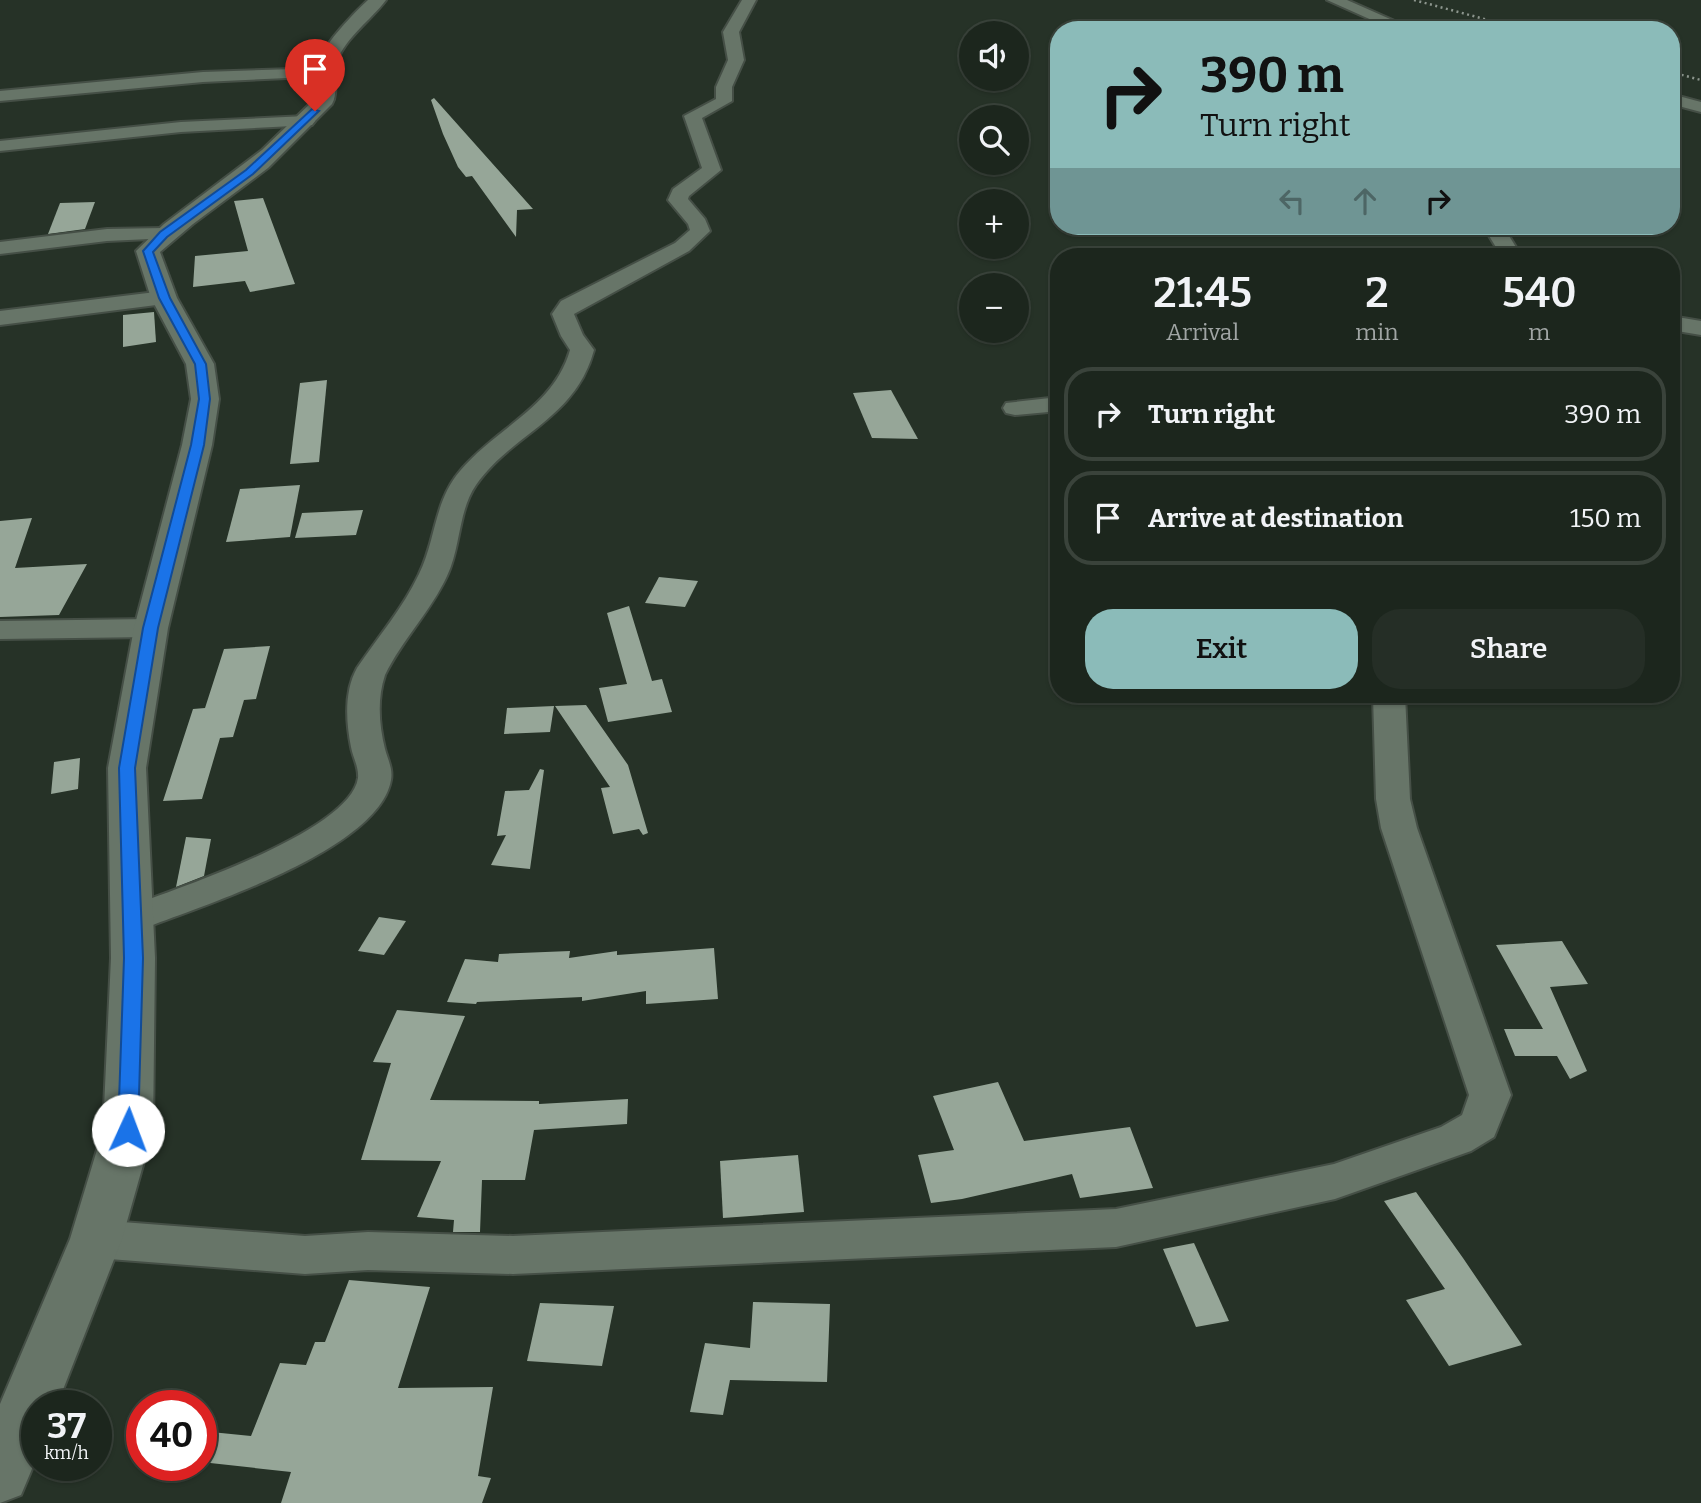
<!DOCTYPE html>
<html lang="en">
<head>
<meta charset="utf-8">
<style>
	body { margin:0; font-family:Bitter,serif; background:#252e26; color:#f1f3f6; height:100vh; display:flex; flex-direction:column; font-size:26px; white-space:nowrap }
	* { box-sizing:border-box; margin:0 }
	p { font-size:23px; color:#a0a5a4 }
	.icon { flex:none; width:38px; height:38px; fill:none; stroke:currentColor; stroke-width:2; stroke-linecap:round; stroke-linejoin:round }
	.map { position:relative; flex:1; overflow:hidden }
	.details { position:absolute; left:1050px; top:248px; width:630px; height:455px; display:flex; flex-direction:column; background:#1c261d; border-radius:28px; box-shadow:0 2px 5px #0004,0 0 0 2px #3a433b }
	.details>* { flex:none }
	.banner { position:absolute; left:1050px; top:21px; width:630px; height:214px; border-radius:28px; box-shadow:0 2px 5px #0004,0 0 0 2px #3a433b; background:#8bbbb9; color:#111; overflow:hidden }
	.fabs { position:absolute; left:959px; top:21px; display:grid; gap:14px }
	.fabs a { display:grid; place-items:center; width:70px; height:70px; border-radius:50%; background:#1c261d; box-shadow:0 2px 5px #0004,0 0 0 2px #3a433b; font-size:35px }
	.speed { position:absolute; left:21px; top:1390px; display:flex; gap:14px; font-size:35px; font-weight:700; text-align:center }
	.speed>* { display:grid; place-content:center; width:91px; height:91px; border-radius:50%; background:#1c261d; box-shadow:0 2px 5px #0004,0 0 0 2px #3a433b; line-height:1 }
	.speed small { font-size:18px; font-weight:400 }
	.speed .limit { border:10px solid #d22; background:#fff; color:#111 }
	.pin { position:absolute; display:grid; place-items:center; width:60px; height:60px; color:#fff; margin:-72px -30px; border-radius:50% 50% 50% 0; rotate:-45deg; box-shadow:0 0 7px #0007 }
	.pin .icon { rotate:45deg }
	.me { position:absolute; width:77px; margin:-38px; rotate:2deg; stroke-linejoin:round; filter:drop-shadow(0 0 5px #0008) }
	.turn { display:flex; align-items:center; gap:24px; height:147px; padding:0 35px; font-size:32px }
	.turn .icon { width:91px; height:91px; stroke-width:2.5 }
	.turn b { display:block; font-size:49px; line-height:60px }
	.lanes { display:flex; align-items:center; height:66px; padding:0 35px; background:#0003; justify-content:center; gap:35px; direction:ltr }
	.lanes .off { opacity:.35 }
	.eta { display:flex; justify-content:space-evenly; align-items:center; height:119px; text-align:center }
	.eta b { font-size:42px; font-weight:600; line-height:49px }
	.cta { display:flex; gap:14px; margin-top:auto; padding:14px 35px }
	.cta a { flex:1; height:80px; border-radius:28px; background:#8bbbb9; color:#111; font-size:28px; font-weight:600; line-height:80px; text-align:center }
	.cta a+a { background:#252e26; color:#f1f3f6 }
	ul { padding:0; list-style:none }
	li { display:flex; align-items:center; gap:21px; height:94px; margin:0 14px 10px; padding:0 21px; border:4px solid #3a433b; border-radius:28px }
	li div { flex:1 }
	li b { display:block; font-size:26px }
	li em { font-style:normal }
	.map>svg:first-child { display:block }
	.building { fill:#96a698 }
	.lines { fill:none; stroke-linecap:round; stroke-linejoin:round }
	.street-casing { stroke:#454f46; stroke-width:4 }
	.secondary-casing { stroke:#454f46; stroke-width:4 }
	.street { fill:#677568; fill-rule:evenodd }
	.secondary { fill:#677568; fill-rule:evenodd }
	.rail { stroke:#8d968e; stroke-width:2.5; stroke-dasharray:2 3.5; stroke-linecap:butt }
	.route { fill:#1a73e8; stroke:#114b97; stroke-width:2 }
</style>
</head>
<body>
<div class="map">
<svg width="1701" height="1503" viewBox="0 0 1701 1503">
	<rect width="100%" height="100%" fill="#263227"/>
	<!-- building -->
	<g class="building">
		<polygon points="434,98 533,209 517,210 516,237 472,176 466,177 458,167 443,134 431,100"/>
		<polygon points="263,198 295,284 250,292 245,281 193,287 195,256 248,251 234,201"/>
		<polygon points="95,202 85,229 48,234 60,203"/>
		<polygon points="154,312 156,342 123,347 123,315"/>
		<polygon points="327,380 319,462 290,464 300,383"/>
		<polygon points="891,390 918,439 872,438 853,393"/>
		<polygon points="300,485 290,537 226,542 240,489"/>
		<polygon points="363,510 356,535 295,538 302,513"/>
		<polygon points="32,518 15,568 87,564 59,615 0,617 0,521"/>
		<polygon points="659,577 698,581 685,607 645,603"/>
		<polygon points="629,606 652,681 662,679 672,712 608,722 599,688 627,684 607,613"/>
		<polygon points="270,646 256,699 244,700 233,737 220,738 202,799 163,801 193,709 205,708 224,649"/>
		<polygon points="586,705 628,765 648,833 643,835 639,829 613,834 601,788 610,787 555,706"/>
		<polygon points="554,706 550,732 504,734 507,708"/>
		<polygon points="80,758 78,789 51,794 54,762"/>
		<polygon points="540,769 544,770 530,869 491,865 506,835 497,836 505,791 529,790"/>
		<polygon points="186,837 211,839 204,876 176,887"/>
		<polygon points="379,917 406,921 384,955 358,951"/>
		<polygon points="1562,941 1588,984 1550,987 1587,1071 1570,1079 1557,1056 1515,1056 1504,1029 1543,1029 1496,945"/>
		<polygon points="714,948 718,999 646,1004 646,991 582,1001 582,997 477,1002 476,1004 447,1002 465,959 498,962 499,954 570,951 569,958 617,951 617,955"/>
		<polygon points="397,1010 465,1016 430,1100 539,1101 539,1104 628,1099 627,1124 534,1130 525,1180 482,1180 480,1232 453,1232 454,1220 417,1217 441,1161 361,1160 391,1063 373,1062"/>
		<polygon points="998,1082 1024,1141 1130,1127 1153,1188 1080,1198 1072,1174 962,1199 931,1203 918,1155 954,1150 933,1096"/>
		<polygon points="798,1155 804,1212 723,1218 720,1161"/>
		<polygon points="1416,1192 1463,1258 1522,1345 1449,1366 1406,1300 1445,1289 1384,1201"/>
		<polygon points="1194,1243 1229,1321 1196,1327 1163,1249"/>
		<polygon points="349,1280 430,1287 398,1388 493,1387 478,1476 491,1478 482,1503 281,1503 291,1472 201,1462 201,1431 251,1436 280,1363 306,1365 315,1342 325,1342"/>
		<polygon points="753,1302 830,1304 827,1382 730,1380 723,1415 690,1412 705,1343 750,1348"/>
		<polygon points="540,1303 614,1306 602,1366 527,1361"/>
	</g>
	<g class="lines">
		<defs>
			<g id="street">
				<path d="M 742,0 L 756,0 L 739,32 L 744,60 L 732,87 L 732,101 L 702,118 L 721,170 L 689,196 L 688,199 L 705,219 L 710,231 L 689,251 L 574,314 L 583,335 L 594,350 C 575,420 512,433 476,485 C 458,511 461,547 447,576 C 431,611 402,640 385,675 C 377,699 379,725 385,749 C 388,760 393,769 391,780 C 379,850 204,905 145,928 L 132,932 L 119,928 L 113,919 L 119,910 C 167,892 350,833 358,778 C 359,767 353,758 351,747 C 346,722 344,691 357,668 C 378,637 403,608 419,574 C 436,540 434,501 460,471 C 496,428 554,407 570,350 L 561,336 L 552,314 L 561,301 L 675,243 L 690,230 L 688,224 L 668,200 L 673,189 L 702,168 L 684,116 L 716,99 L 716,87 L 728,60 L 723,32 Z"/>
				<polygon points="1327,0 1347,0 1415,30 1394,30"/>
				<polygon points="325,68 331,70 333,73 331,76 203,82 0,101 0,91 203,72"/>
				<polygon points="1671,94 1701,102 1701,112 1671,104"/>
				<polygon points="306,116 315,121 312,125 181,132 0,151 0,141 181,122"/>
				<polygon points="1483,226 1503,226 1522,257 1502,257"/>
				<polygon points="164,228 171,230 174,234 171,238 107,241 0,254 0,242 107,229"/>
				<polygon points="164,291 172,293 175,298 172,303 0,325 0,311"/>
				<polygon points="1671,316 1701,321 1701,335 1671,330"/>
				<polygon points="1059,397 1059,411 1015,415 1006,413 1003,408 1006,403"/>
				<polygon points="151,619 162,622 166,628 162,634 151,637 0,639 0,621"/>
				<polygon points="1373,695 1405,695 1410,799 1417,828 1511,1095 1494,1137 1471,1151 1335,1199 1116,1247 513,1274 368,1270 305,1274 96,1258 80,1252 73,1239 80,1226 96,1220 305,1236 368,1232 513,1236 1116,1209 1334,1164 1441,1127 1462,1115 1469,1095 1381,828 1376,799"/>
			</g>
			<path id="secondary" d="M 368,0 L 386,0 C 371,20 346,37 337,61 C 332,74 339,92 332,104 L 268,168 L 193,224 L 160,252 L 177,298 L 214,364 L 219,399 L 212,445 L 168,628 L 146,768 L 155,958 L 153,1130 L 122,1239 L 57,1405 L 37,1405 L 37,1457 L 21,1495 L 0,1503 L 0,1404 L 70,1239 L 103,1130 L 111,958 L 108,768 L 134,628 L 182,445 L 191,399 L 186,364 L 151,298 L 136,251 L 164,224 L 262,150 L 315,99 C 315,86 314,73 319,60 C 327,41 353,14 368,0 Z"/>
		</defs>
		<!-- street casing -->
		<use href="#street" class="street-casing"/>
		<!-- secondary casing -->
		<use href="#secondary" class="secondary-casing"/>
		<!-- street -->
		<use href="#street" class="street"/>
		<!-- secondary -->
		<use href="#secondary" class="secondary"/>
		<!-- rail -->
		<g class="rail">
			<polyline points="1414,0 1525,30"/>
			<polyline points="1671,72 1701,80"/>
		</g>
	</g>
	<!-- route -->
	<polygon class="route" points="312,109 319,111 253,174 167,237 153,252 170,298 206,364 210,399 204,445 158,628 135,768 143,958 138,1130 135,1136 128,1138 121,1136 118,1130 124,958 119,768 143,628 191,445 199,399 195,364 159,298 143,251 160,232 246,170"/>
</svg>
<div class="fabs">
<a><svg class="icon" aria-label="sound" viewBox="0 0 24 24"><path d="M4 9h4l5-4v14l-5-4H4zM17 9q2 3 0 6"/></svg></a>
<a><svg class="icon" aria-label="search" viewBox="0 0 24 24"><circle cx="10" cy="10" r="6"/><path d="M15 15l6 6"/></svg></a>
<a>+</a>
<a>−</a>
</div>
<div class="speed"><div>37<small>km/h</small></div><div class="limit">40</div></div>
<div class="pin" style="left:315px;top:111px;background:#d93025"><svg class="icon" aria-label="arrive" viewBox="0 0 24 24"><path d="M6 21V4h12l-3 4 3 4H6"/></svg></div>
<svg class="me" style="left:128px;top:1130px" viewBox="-20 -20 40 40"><circle r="19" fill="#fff"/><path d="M0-13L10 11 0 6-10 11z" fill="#1a73e8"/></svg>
<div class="banner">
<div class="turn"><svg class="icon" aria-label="right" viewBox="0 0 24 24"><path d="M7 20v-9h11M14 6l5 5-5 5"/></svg><div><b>390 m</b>Turn right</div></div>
<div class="lanes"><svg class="icon off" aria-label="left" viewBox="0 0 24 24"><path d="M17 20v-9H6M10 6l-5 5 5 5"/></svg><svg class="icon off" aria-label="ahead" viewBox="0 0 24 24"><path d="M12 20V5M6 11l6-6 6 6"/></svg><svg class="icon" aria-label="right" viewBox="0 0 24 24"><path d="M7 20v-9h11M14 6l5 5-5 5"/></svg></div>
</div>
<section class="details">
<div class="eta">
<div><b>21:45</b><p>Arrival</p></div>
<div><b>2</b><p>min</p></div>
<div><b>540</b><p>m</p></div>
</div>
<ul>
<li><svg class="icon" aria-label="right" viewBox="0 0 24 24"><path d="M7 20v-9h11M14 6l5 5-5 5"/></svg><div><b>Turn right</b></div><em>390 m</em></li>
<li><svg class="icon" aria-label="arrive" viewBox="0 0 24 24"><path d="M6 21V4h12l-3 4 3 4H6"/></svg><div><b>Arrive at destination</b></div><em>150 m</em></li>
</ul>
<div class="cta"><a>Exit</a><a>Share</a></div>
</section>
</div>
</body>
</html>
